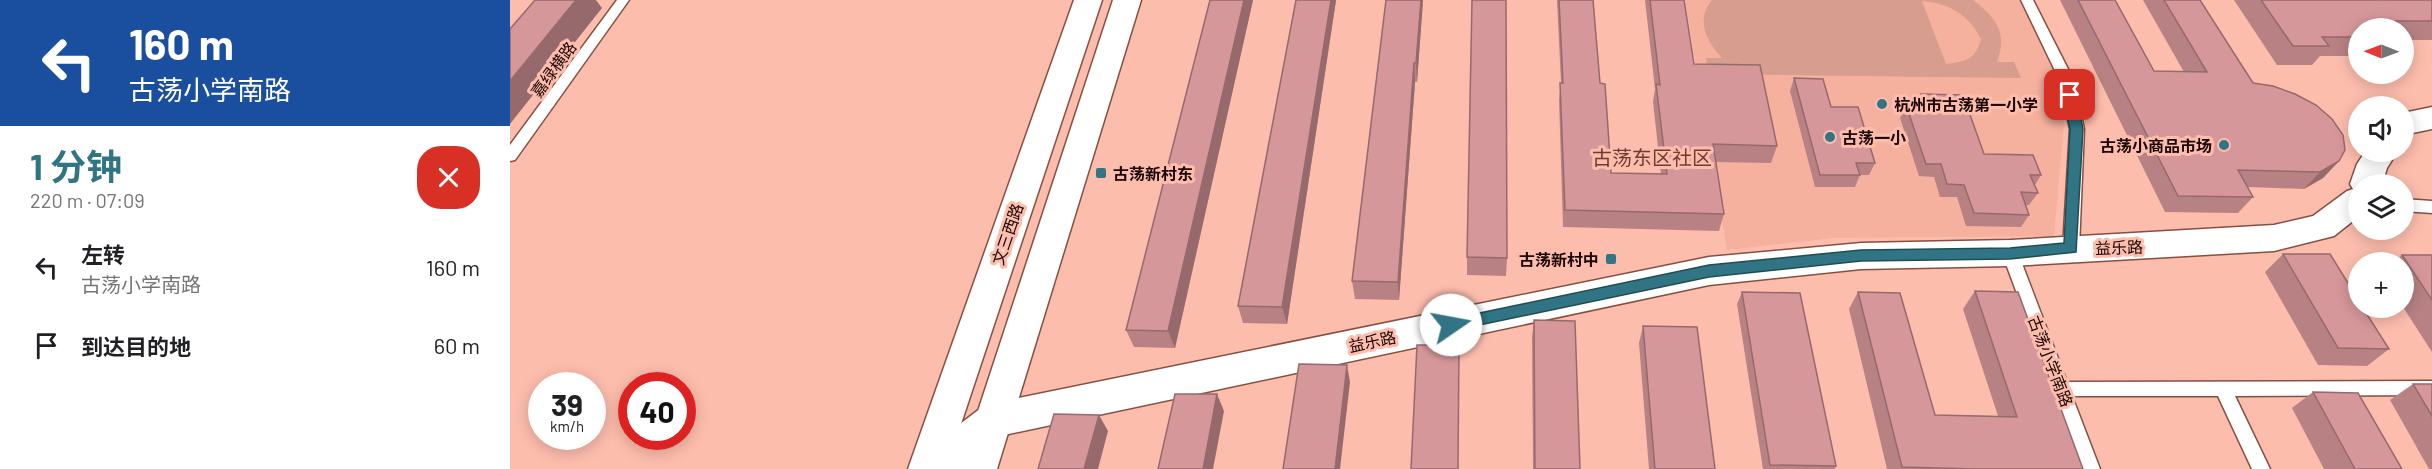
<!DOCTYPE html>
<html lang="zh">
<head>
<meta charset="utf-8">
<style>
	body { margin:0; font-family:Barlow,"Noto Sans SC",sans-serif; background:#f6f6f6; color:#202124; height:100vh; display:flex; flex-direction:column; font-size:22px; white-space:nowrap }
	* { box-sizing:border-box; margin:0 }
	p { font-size:20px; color:#757577 }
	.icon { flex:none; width:33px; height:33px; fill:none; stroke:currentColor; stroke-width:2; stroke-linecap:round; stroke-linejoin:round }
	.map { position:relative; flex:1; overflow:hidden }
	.sheet { display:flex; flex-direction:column; background:#fff; width:510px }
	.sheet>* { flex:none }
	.guide { background:#1a4fa0; color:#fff; overflow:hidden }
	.needle { width:39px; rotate:271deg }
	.tools { position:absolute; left:1838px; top:18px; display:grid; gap:12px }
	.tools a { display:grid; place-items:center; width:66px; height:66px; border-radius:50%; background:#fff; box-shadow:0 3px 15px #0003; font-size:30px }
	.speed { position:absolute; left:18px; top:372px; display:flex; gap:12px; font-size:30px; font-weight:700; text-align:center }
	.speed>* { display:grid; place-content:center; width:78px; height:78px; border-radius:50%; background:#fff; box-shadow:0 3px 15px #0003; line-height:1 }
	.speed small { font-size:15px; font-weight:400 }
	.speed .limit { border:9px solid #d22; background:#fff; color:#111 }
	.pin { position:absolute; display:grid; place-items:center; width:51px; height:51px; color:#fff; margin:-26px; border-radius:12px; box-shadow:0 3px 9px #0006 }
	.me { position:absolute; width:66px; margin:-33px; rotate:78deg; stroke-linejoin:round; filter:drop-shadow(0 0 4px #0008) }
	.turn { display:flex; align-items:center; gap:21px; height:126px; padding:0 30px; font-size:27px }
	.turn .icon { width:78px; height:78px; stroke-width:2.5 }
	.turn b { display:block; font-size:42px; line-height:51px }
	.round { display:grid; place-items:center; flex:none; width:63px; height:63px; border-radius:24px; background:#f6f6f6 }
	.head { display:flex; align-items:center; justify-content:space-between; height:102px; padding:0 30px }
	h1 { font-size:36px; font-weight:700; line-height:45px; color:#317584 }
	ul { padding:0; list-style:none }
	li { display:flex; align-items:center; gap:18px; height:78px; padding:0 30px }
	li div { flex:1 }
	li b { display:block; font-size:22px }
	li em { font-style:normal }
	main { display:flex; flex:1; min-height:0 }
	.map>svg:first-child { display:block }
	.built { fill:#f6b09e }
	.green { fill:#d79d8e; fill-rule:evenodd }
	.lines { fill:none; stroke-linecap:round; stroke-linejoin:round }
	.service-casing { stroke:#854f41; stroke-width:3 }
	.tertiary-casing { stroke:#854f41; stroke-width:3 }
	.secondary-casing { stroke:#854f41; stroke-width:3 }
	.service { fill:#fff; fill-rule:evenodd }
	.tertiary { fill:#fff; fill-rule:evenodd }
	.secondary { fill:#fff; fill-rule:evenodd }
	.wall { fill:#b88284 }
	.shaded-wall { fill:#966a6c }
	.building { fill:#d6979a; stroke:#966a6c; stroke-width:1.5 }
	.route { fill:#317584; stroke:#204c56; stroke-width:1.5 }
	.poi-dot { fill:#317584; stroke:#fdbdad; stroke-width:2 }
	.labels { text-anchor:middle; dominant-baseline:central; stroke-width:6; stroke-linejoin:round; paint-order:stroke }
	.street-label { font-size:16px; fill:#190503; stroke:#fdbdad }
	.poi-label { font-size:16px; font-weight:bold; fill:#190503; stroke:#fdbdad; text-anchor:start }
	.quarter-label { font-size:20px; fill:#703c2f; stroke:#fdbdad }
</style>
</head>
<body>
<main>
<section class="sheet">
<div class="guide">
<div class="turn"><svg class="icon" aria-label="left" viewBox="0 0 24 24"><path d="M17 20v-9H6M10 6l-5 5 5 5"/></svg><div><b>160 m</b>古荡小学南路</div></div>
</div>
<div class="head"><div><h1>1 分钟</h1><p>220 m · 07:09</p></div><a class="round" style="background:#d93025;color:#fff"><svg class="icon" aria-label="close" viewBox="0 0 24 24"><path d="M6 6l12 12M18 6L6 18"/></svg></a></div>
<ul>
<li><svg class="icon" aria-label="left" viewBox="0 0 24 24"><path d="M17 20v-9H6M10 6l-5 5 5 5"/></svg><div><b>左转</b><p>古荡小学南路</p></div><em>160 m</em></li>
<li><svg class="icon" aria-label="arrive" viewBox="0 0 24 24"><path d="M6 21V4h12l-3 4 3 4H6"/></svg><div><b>到达目的地</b></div><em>60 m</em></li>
</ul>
</section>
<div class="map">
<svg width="1922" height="469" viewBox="0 0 1922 469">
	<rect width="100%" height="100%" fill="#fdbdad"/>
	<!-- built -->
	<polygon class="built" points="1175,0 1509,0 1548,82 1554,125 1544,236 1324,238 1217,250"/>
	<!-- green -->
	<path class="green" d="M 1202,0 L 1463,0 C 1486,18 1498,32 1487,62 L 1504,62 L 1511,78 L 1198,74 L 1196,58 L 1212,58 C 1197,42 1185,20 1202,0 ZM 1412,1 C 1439,3 1459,15 1471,39 C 1466,59 1456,62 1436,64 Z"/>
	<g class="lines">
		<defs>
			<g id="service">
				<polygon points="107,0 119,0 5,160 0,161 0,145"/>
				<polygon points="1511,0 1523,0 1563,79 1574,129 1569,248 1566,252 1556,252 1553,248 1560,129 1549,79"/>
				<polygon points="1893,199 1922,201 1922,213 1893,211"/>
				<polygon points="1500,247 1505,249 1508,253 1557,382 1922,381 1922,395 1725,396 1760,469 1742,469 1708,396 1562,396 1590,469 1572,469 1492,253 1495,249"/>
			</g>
			<g id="tertiary">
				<polygon points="1922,107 1922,129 1893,135 1893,113"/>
				<polygon points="1855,152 1887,152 1877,168 1872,184 1848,184 1848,217 1824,236 1764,251 1500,266 1351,269 1199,285 494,435 451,469 403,469 408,456 471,408 484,403 1199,257 1351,243 1500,240 1764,225 1803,216 1837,191 1843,189 1840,184 1847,164"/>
			</g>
			<g id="secondary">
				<polygon points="564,0 592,0 436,469 398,469"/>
				<polygon points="603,0 631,0 487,469 449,469"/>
			</g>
		</defs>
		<!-- service casing -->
		<use href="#service" class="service-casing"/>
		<!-- tertiary casing -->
		<use href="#tertiary" class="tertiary-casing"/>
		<!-- secondary casing -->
		<use href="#secondary" class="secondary-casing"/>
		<!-- service -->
		<use href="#service" class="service"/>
		<!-- tertiary -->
		<use href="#tertiary" class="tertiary"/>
		<!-- secondary -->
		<use href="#secondary" class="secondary"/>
	</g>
	<!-- wall -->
	<g class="wall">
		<polygon points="700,0 743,0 665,348 624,347 616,330"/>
		<polygon points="786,0 826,0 777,324 733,323 728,306"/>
		<polygon points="913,0 907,82 905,82 889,300 845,299 842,281"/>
		<polygon points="1047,0 1083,0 1090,83 1101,173 1151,174 1143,102 1145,89 1135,0 1174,0 1184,64 1267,146 1261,163 1206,162 1214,214 1209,231 1053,227 1049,100 1051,83"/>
		<polygon points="1550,0 1605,0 1644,71 1674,72 1633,0 1690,0 1743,83 1829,161 1813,178 1794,189 1737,187 1743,197 1728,213 1655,212"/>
		<polygon points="1724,0 1922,0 1922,40 1893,40 1893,28 1848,28 1848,56 1810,56 1802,65 1767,65"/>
		<polygon points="1284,78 1321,107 1365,163 1359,175 1350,175 1345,187 1305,187 1280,91"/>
		<polygon points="1411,94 1474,154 1531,175 1525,185 1528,193 1519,205 1516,205 1519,215 1511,227 1456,226 1447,197 1430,197 1424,177 1409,176 1390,118 1396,105 1406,105"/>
		<polygon points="1773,254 1879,349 1857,366 1808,365 1755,272"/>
		<polygon points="1892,255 1922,255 1922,352 1893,307 1893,262 1884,262"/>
		<polygon points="957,257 997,258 996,276 957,275"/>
		<polygon points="1465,291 1573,469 1377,469 1339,309 1348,292 1425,415 1488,416 1453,309"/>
		<polygon points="1232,292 1326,466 1325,469 1253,469 1227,304"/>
		<polygon points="1024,320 1070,469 1023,469 1022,337"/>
		<polygon points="1133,326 1205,469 1139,469 1129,343"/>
		<polygon points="1903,384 1922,384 1922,469 1919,469 1880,400"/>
		<polygon points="1803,392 1892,469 1814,469 1782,408"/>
	</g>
	<!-- shaded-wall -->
	<g class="shaded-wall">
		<polygon points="66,0 86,0 92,8 0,124 0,81"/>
		<polygon points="734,0 743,0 665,348 658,331"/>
		<polygon points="821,0 826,0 777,324 772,307"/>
		<polygon points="911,0 913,0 907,82 906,63"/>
		<polygon points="904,63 905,82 889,300 888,282"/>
		<polygon points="1829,161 1813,178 1794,189 1810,172"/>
		<polygon points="837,365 840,382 830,469 825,469"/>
		<polygon points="707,394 714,411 703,469 693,469"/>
		<polygon points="589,415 598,431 588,469 574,469"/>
	</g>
	<!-- building -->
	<g class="building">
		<polygon points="25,0 66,0 0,81 0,29"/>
		<polygon points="700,0 734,0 658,331 616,330"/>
		<polygon points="786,0 821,0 772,307 728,306"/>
		<polygon points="876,0 911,0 906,63 904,63 888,282 842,281"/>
		<polygon points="962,0 996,0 997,258 957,257"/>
		<polygon points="1049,0 1083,0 1090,83 1095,84 1101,173 1157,174 1146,84 1150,85 1140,0 1174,0 1184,64 1250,65 1267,146 1203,144 1214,214 1055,210 1050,83 1053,83"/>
		<polygon points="1568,0 1605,0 1644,71 1697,72 1654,0 1690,0 1743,83 1763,86 1785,94 1806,105 1822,119 1833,135 1835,150 1829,161 1810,172 1728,170 1743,197 1668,196"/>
		<polygon points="1751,0 1922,0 1922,21 1881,21 1887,28 1848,28 1848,37 1812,37 1819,46 1783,46"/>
		<polygon points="1284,78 1313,79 1321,107 1348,107 1365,163 1346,163 1350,175 1310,175"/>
		<polygon points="1411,94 1453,95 1474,154 1523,155 1531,175 1520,175 1528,193 1511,192 1519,215 1464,213 1454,185 1437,184 1431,164 1416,164 1396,105 1414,105"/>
		<polygon points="1773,254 1820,254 1848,299 1848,308 1853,308 1879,349 1828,348"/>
		<polygon points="1892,255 1922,255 1922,300"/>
		<polygon points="1465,291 1508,292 1573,469 1466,469 1392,467 1348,292 1390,293 1425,415 1507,417"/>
		<polygon points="1232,292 1290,293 1326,466 1260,465"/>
		<polygon points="1024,320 1065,321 1070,469 1025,469"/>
		<polygon points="1133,326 1187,327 1205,469 1145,469"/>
		<polygon points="907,345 949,345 948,469 901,469"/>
		<polygon points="789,364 837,365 825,469 773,469"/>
		<polygon points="1903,384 1922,384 1922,416"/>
		<polygon points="1803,392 1848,393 1892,469 1845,469"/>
		<polygon points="665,394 707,394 693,469 648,469"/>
		<polygon points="544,414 589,415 574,469 528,469"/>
	</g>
	<!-- route -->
	<polygon class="route" points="1560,91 1566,95 1573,129 1566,252 1500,259 1351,261 1199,277 941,331 936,329 934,325 936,321 941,319 1199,265 1351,250 1500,248 1554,243 1560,129 1553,95"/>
	<!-- markers -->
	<g class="poi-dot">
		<circle cx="1372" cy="104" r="6"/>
		<circle cx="1320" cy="137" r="6"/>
		<circle cx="1714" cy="145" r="6"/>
		<rect x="585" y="167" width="12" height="12" rx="3"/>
		<rect x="1095" y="253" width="12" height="12" rx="3"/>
	</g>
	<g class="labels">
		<!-- street labels -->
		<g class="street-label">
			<text transform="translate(43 69) rotate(-54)">嘉绿横路</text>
			<text transform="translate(497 234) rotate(-71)">文三西路</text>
			<text transform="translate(1609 247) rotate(-2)">益乐路</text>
			<text transform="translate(862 341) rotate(-12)">益乐路</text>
			<text transform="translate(1541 361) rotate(69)">古荡小学南路</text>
		</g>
		<!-- poi labels -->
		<g class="poi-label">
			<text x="1384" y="104">杭州市古荡第一小学</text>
			<text x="1332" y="137">古荡一小</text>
			<text x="1702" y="145" text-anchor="end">古荡小商品市场</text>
			<text x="603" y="173">古荡新村东</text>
			<text x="1089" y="259" text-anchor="end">古荡新村中</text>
		</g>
		<!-- quarter labels -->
		<g class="quarter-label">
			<text x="1142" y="157">古荡东区社区</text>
		</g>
	</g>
</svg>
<div class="tools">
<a><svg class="needle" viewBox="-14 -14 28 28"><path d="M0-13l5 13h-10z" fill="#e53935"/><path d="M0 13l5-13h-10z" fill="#757577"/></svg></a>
<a><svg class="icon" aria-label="sound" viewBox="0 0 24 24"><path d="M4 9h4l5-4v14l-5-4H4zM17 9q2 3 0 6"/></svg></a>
<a><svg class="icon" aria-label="layers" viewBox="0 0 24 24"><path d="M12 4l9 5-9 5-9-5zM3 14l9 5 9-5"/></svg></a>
<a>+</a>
</div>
<div class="speed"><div>39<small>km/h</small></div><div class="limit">40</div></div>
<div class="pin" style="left:1560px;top:95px;background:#d93025"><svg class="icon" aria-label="arrive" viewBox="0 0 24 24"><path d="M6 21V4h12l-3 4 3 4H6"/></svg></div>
<svg class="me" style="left:941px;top:325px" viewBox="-20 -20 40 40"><circle r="19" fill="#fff"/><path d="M0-13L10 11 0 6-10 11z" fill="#317584"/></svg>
</div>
</main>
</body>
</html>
